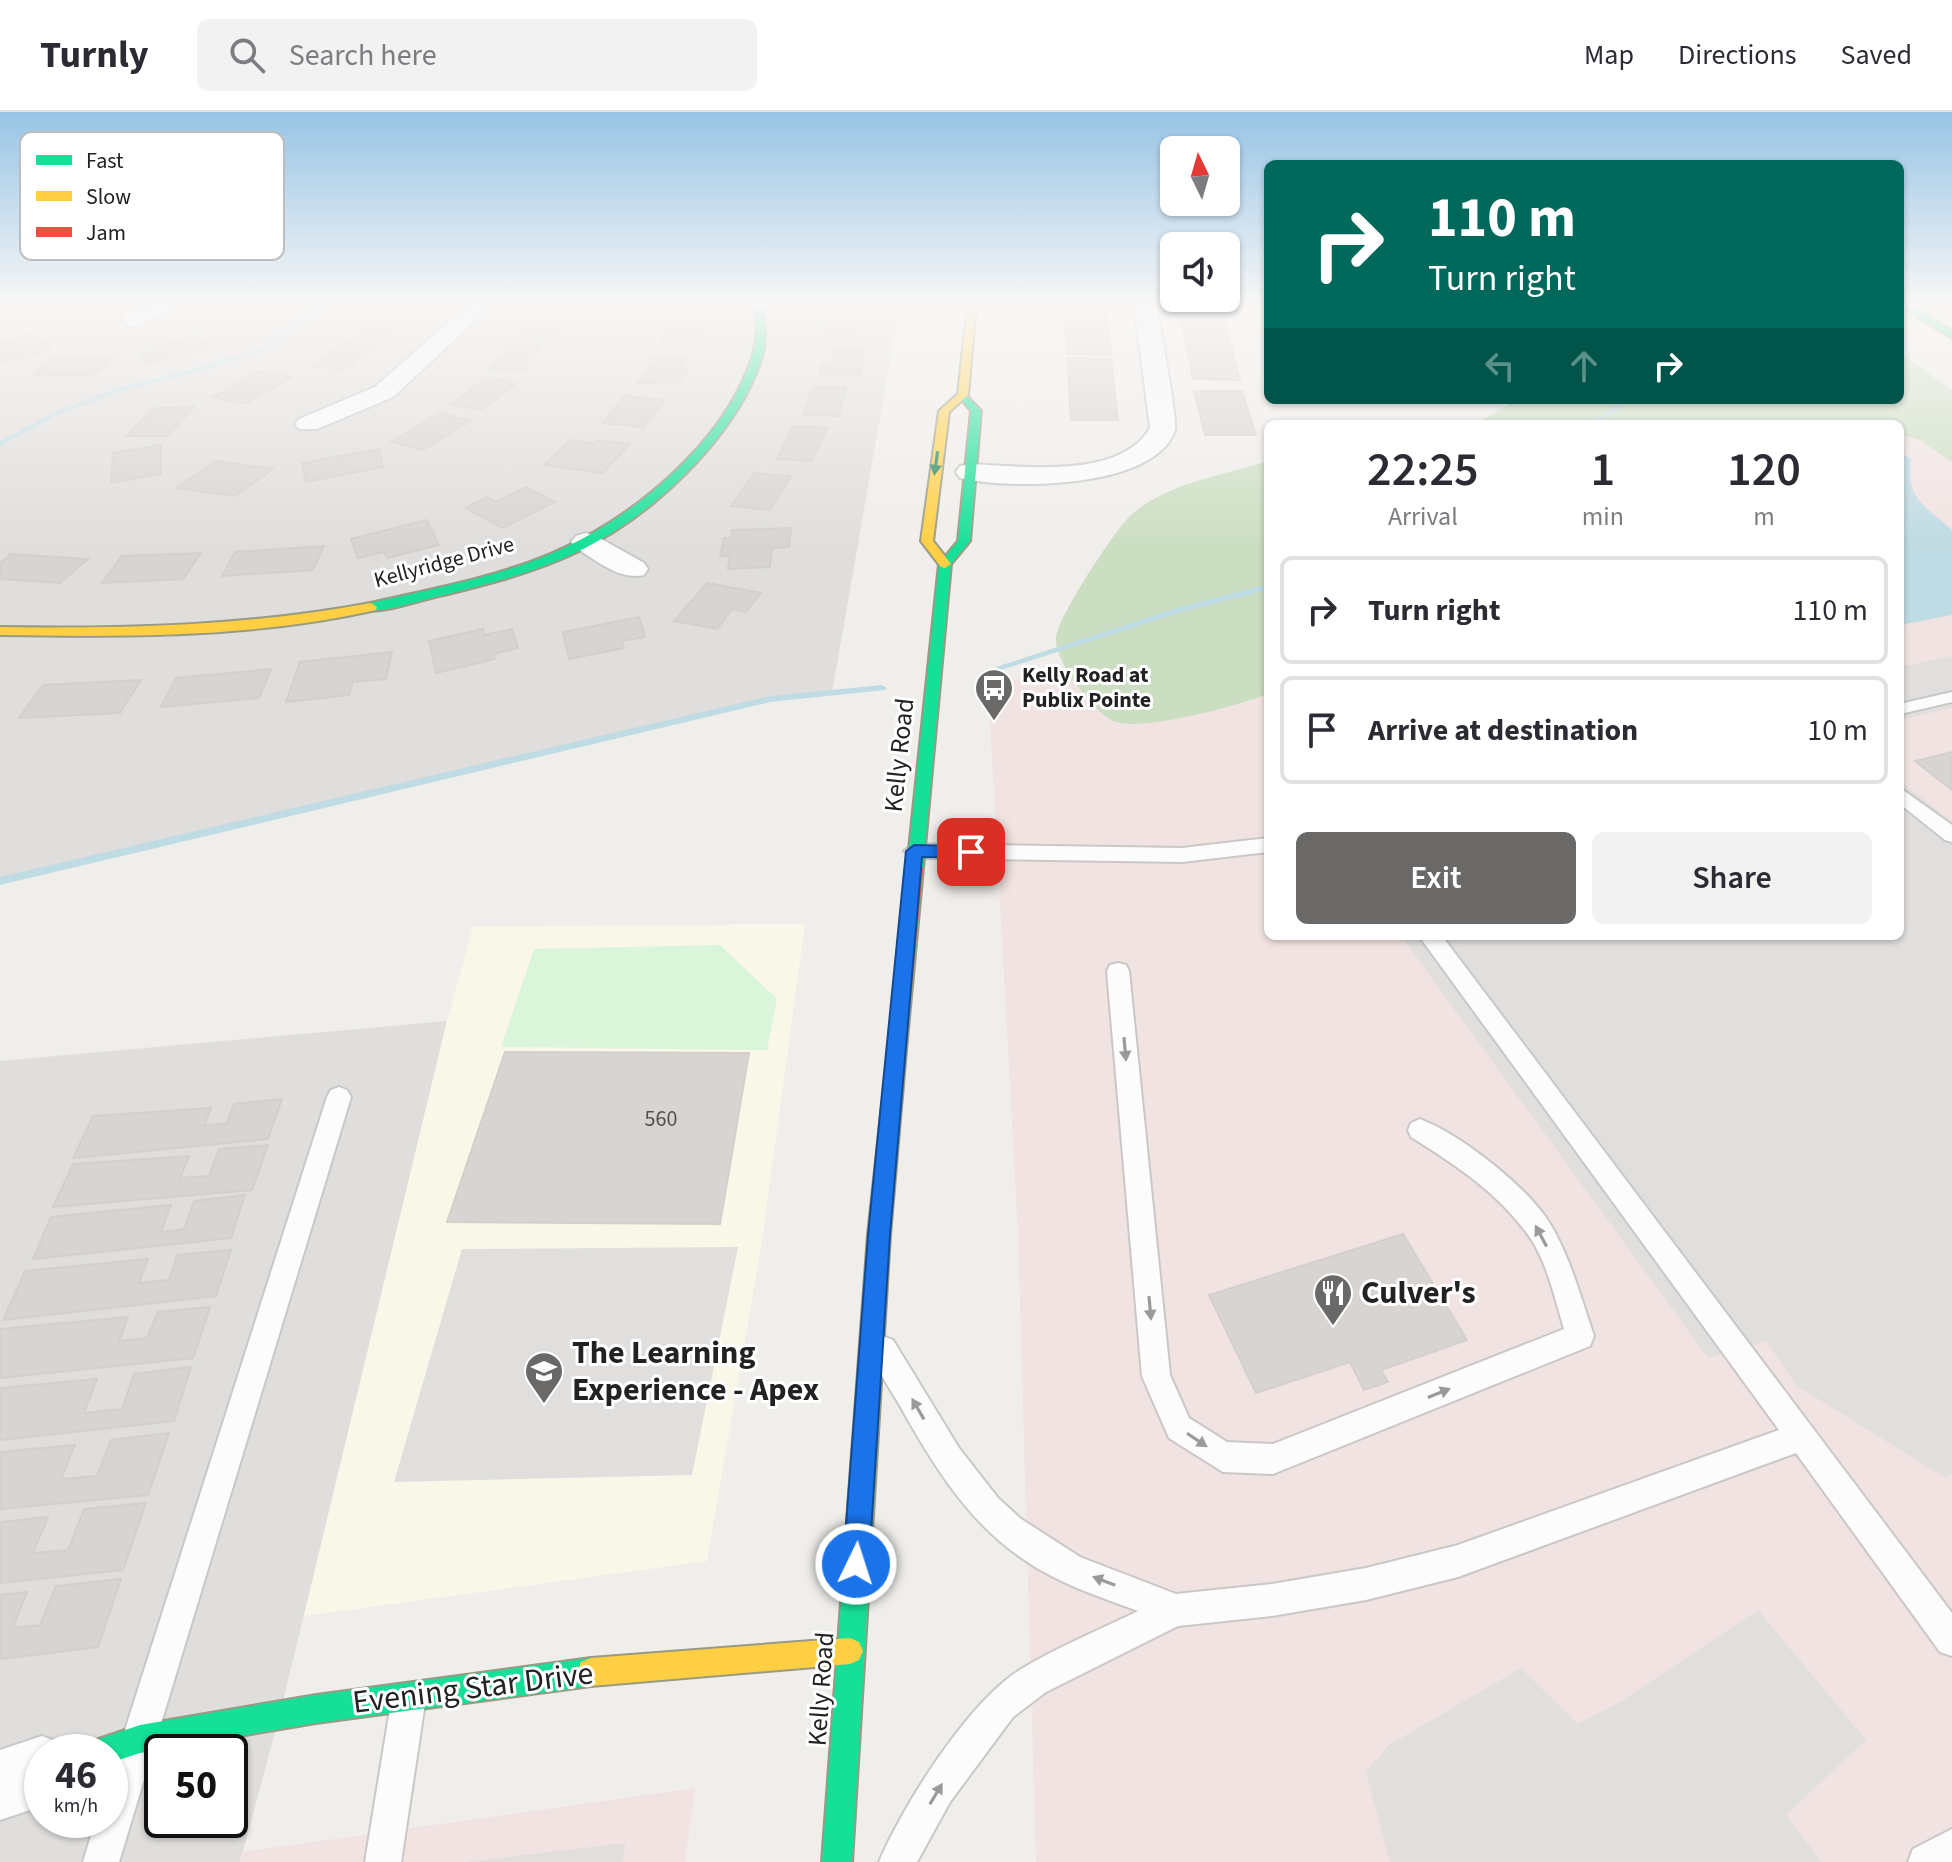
<!DOCTYPE html>
<html lang="en">
<head>
<meta charset="utf-8">
<style>
	body { margin:0; font-family:"Source Sans 3",sans-serif; background:#f2f2f3; color:#2b2b33; height:100vh; display:flex; flex-direction:column; font-size:30px; white-space:nowrap }
	* { box-sizing:border-box; margin:0 }
	p { font-size:26px; color:#7c7c81 }
	.icon { flex:none; width:44px; height:44px; fill:none; stroke:currentColor; stroke-width:2; stroke-linecap:round; stroke-linejoin:round }
	.map { position:relative; flex:1; overflow:hidden }
	.side { position:absolute; left:1264px; top:308px; width:640px; height:520px; display:flex; flex-direction:column; background:#fff; border-radius:12px; box-shadow:0 2px 6px #0004 }
	.side>* { flex:none }
	.banner { position:absolute; left:1264px; top:48px; width:640px; height:244px; border-radius:12px; box-shadow:0 2px 6px #0004; background:#00695c; color:#fff; overflow:hidden }
	.needle { width:52px; rotate:355deg }
	.controls { position:absolute; left:1160px; top:24px; display:grid; gap:16px }
	.controls a { display:grid; place-items:center; width:80px; height:80px; border-radius:12px; background:#fff; box-shadow:0 2px 6px #0004; font-size:40px }
	.speed { position:absolute; left:24px; top:1622px; display:flex; gap:16px; font-size:40px; font-weight:700; text-align:center }
	.speed>* { display:grid; place-content:center; width:104px; height:104px; border-radius:50%; background:#fff; box-shadow:0 2px 6px #0004; line-height:1 }
	.speed small { font-size:20px; font-weight:400 }
	.speed .limit { border:4px solid #111; border-radius:12px; background:#fff; color:#111 }
	.pin { position:absolute; display:grid; place-items:center; width:68px; height:68px; color:#fff; margin:-34px; border-radius:16px; box-shadow:0 4px 12px #0006 }
	.me { position:absolute; width:88px; margin:-44px; rotate:4deg; stroke-linejoin:round; filter:drop-shadow(0 0 6px #0008) }
	.turn { display:flex; align-items:center; gap:28px; height:168px; padding:0 32px; font-size:36px }
	.turn .icon { width:104px; height:104px; stroke-width:2.5 }
	.turn b { display:block; font-size:56px; line-height:68px }
	.lanes { display:flex; align-items:center; height:76px; padding:0 32px; background:#0003; justify-content:center; gap:40px; direction:ltr }
	.lanes .off { opacity:.35 }
	.eta { display:flex; justify-content:space-evenly; align-items:center; height:136px; text-align:center }
	.eta b { font-size:48px; font-weight:600; line-height:56px }
	.button { display:flex; gap:16px; margin-top:auto; padding:16px 32px }
	.button a { flex:1; height:92px; border-radius:12px; background:#6a6968; color:#fff; font-size:32px; font-weight:600; line-height:92px; text-align:center }
	.button a+a { background:#f2f2f3; color:#2b2b33 }
	ul { padding:0; list-style:none }
	li { display:flex; align-items:center; gap:24px; height:108px; margin:0 16px 12px; padding:0 16px; border:4px solid #e1e1e2; border-radius:12px }
	li div { flex:1 }
	li b { display:block; font-size:30px }
	li em { font-style:normal }
	header { display:flex; align-items:center; gap:48px; box-sizing:border-box; height:112px; padding:0 40px; background:#fff; border-bottom:2px solid #e1e1e2 }
	header strong { font-size:38px }
	nav { display:flex; gap:44px; margin-inline-start:auto; font-size:28px }
	.search { width:560px; height:72px; background:#f2f2f3; display:flex; align-items:center; gap:20px; box-sizing:border-box; padding:0 28px; border-radius:12px; color:#7c7c81; font-size:30px }
	.map>svg:first-child { display:block }
	.residential { fill:#dfdedc; fill-rule:evenodd }
	.commercial { fill:#f1e3e1 }
	.education { fill:#f8f7e8 }
	.forest { fill:#cbdec1 }
	.park { fill:#daf5da }
	.parking { fill:#e0dfde }
	.water { fill:#bfdbe3 }
	.lines { fill:none; stroke-linecap:round; stroke-linejoin:round }
	.stream { fill:#bfdbe3; fill-rule:evenodd }
	.building { fill:#d7d4d2; stroke:#d3d0cc; stroke-width:2 }
	.lane-casing { stroke:#c9c8c7; stroke-width:4 }
	.street-casing { stroke:#c9c8c7; stroke-width:4 }
	.fast-casing { stroke:#999a82; stroke-width:4 }
	.slow-casing { stroke:#999a82; stroke-width:4 }
	.jam-casing { stroke:#999a82; stroke-width:4 }
	.lane { fill:#fdfcfc; fill-rule:evenodd }
	.street { fill:#fdfcfc; fill-rule:evenodd }
	.fast { fill:#16e098; fill-rule:evenodd }
	.slow { fill:#ffcf43; fill-rule:evenodd }
	.jam { fill:#f24e42; fill-rule:evenodd }
	.oneway { fill:#1c815d }
	.oneway2 { fill:#9a9a9a }
	.route { fill:#1a73e8; stroke:#114b97; stroke-width:2 }
	.labels { text-anchor:middle; dominant-baseline:central; stroke-width:6; stroke-linejoin:round; paint-order:stroke }
	.far-street-label { font-size:22px; fill:#222; stroke:#fff }
	.far-poi-label { font-size:22px; font-weight:bold; fill:#222; stroke:#fff; text-anchor:start }
	.number-label { font-size:22px; fill:#4f4e4e }
	.street-label { font-size:26px; fill:#222; stroke:#fff }
	.near-poi-label { font-size:32px; font-weight:bold; fill:#222; stroke:#fff; text-anchor:start }
	.near-street-label { font-size:32px; fill:#222; stroke:#fff }
	.key { fill:#fff; stroke:#bdbdbd; stroke-width:2 }
	.key-label { font-size:22px; fill:#222 }
</style>
</head>
<body>
<header>
<strong>Turnly</strong>
<div class="search"><svg class="icon" aria-label="search" viewBox="0 0 24 24"><circle cx="10" cy="10" r="6"/><path d="M15 15l6 6"/></svg>Search here</div>
<nav><a>Map</a><a>Directions</a><a>Saved</a></nav>
</header>
<div class="map">
<svg width="1952" height="1750" viewBox="0 0 1952 1750">
	<rect width="100%" height="100%" fill="#f0eeeb"/>
	<!-- residential -->
	<g class="residential">
		<polygon points="0,191 900,191 832,581 770,587 0,769"/>
		<path d="M 447,909 L 280,1602 L 240,1750 L 0,1750 L 0,949 ZM 42,1640 L 110,1640 L 110,1708 L 42,1708 ZM 162,1640 L 230,1640 L 230,1708 L 162,1708 Z"/>
	</g>
	<!-- commercial -->
	<g class="commercial">
		<polygon points="1952,301 1952,1750 1036,1750 1018,1121 988,572 1069,558 1268,567 1268,824 1900,824 1900,312"/>
		<polygon points="695,1676 685,1750 240,1750 242,1740"/>
	</g>
	<!-- education -->
	<polygon class="education" points="805,812 761,1136 707,1449 304,1504 447,909 473,815"/>
	<!-- forest -->
	<g class="forest">
		<polygon points="1900,240 1952,278 1952,350 1920,328 1900,322 1900,312 1475,312 1508,293 1511,288 1900,288"/>
		<path d="M 1268,349 L 1268,582 C 1240,593 1140,621 1113,609 C 1093,599 1054,549 1056,526 C 1057,506 1116,416 1132,402 C 1168,371 1224,363 1268,349 Z"/>
	</g>
	<!-- park -->
	<polygon class="park" points="720,833 777,887 767,938 501,935 534,837"/>
	<!-- parking -->
	<g class="parking">
		<polygon points="1952,544 1952,596 1900,608 1900,555"/>
		<polygon points="1900,669 1952,710 1952,1362 1944,1365 1797,1274 1766,1229 1708,1246 1401,824 1900,824"/>
		<polygon points="738,1135 692,1363 394,1370 462,1137"/>
		<polygon points="1758,1498 1866,1628 1786,1703 1822,1750 1390,1750 1366,1660 1389,1633 1521,1556 1578,1612 1620,1590"/>
		<polygon points="625,1731 623,1750 467,1750"/>
	</g>
	<!-- water -->
	<path class="water" d="M 1900,340 L 1911,347 C 1905,388 1925,393 1952,418 L 1952,503 L 1900,513 Z"/>
	<g class="lines">
		<!-- stream -->
		<g class="stream">
			<polygon points="321,191 327,191 266,238 191,262 123,279 61,301 0,334 0,329 57,299 119,276 187,259 262,236"/>
			<path d="M 1622,288 L 1629,288 C 1616,300 1601,312 1582,312 L 1605,302 Z"/>
			<polygon points="1268,472 1268,478 1182,500 1004,557 1001,558 996,555 1176,496"/>
			<polygon points="882,573 887,576 885,578 770,590 0,773 0,765 770,584"/>
		</g>
	</g>
	<!-- building -->
	<g class="building">
		<polygon points="29,191 77,192 41,214 0,214"/>
		<polygon points="659,191 693,191 695,197 661,201"/>
		<polygon points="1065,191 1106,191 1111,243 1067,242"/>
		<polygon points="1177,191 1220,191 1240,268 1193,267"/>
		<polygon points="229,194 271,197 240,218 197,214"/>
		<polygon points="385,197 415,198 389,222 358,220"/>
		<polygon points="536,201 570,202 557,218 564,219 560,225 517,223"/>
		<polygon points="854,201 858,225 826,226 824,203"/>
		<polygon points="693,209 691,217 704,217 703,227 692,228 692,232 660,234 662,210"/>
		<polygon points="30,222 52,237 5,251 0,247 0,231"/>
		<polygon points="196,223 211,235 149,252 139,243 156,239 152,235"/>
		<polygon points="341,231 374,233 346,257 312,255"/>
		<polygon points="508,232 542,233 523,258 489,257"/>
		<polygon points="833,236 863,236 861,263 820,264 821,252 832,252"/>
		<polygon points="656,244 687,246 681,256 689,256 679,272 638,271"/>
		<polygon points="114,245 93,263 32,263 54,246"/>
		<polygon points="1067,246 1111,247 1118,308 1071,308"/>
		<polygon points="260,259 292,265 245,292 213,285"/>
		<polygon points="486,266 518,270 483,297 450,293"/>
		<polygon points="813,275 846,275 839,304 803,303"/>
		<polygon points="1194,279 1242,279 1256,323 1205,323"/>
		<polygon points="625,284 665,288 644,315 602,311"/>
		<polygon points="194,295 167,324 126,324 155,296"/>
		<polygon points="439,301 471,309 423,338 391,330"/>
		<polygon points="793,314 827,316 812,349 777,347"/>
		<polygon points="570,328 595,331 598,328 630,332 603,361 544,353"/>
		<polygon points="161,333 161,362 111,371 113,341"/>
		<polygon points="379,337 383,355 306,370 302,351"/>
		<polygon points="216,349 273,357 235,384 176,376"/>
		<polygon points="754,361 791,364 770,398 731,394"/>
		<polygon points="526,375 555,390 502,416 465,396 487,385 496,390"/>
		<polygon points="427,408 439,433 387,446 384,440 358,446 351,427"/>
		<polygon points="791,416 789,435 772,436 770,455 728,457 730,444 720,444 724,426 731,426 732,418"/>
		<polygon points="324,434 313,458 222,464 235,440"/>
		<polygon points="201,441 183,467 102,471 122,444"/>
		<polygon points="11,442 88,447 60,471 0,467 0,451"/>
		<polygon points="707,471 761,481 746,500 732,497 717,517 674,509"/>
		<polygon points="639,505 645,525 622,529 624,536 569,547 563,520"/>
		<polygon points="483,517 484,523 512,517 518,536 493,542 495,547 436,561 429,529"/>
		<polygon points="392,540 386,567 353,570 349,583 286,590 300,550"/>
		<polygon points="271,557 259,586 161,595 176,566"/>
		<polygon points="141,568 120,601 19,606 43,573"/>
		<polygon points="1952,640 1952,678 1915,649"/>
		<polygon points="505,940 749,941 720,1112 447,1110"/>
		<polygon points="282,987 268,1027 73,1046 93,1004 211,996 204,1014 227,1011 234,992"/>
		<polygon points="268,1033 252,1078 53,1095 73,1052 189,1044 180,1066 209,1064 219,1037"/>
		<polygon points="245,1083 231,1126 33,1147 51,1105 171,1093 161,1120 184,1117 194,1089"/>
		<polygon points="1403,1122 1467,1228 1381,1258 1388,1270 1364,1278 1350,1250 1256,1281 1209,1183"/>
		<polygon points="231,1138 216,1184 3,1208 25,1159 148,1147 139,1171 169,1168 177,1143"/>
		<polygon points="210,1195 193,1246 0,1266 0,1217 128,1205 119,1229 147,1226 158,1200"/>
		<polygon points="191,1255 174,1309 0,1328 0,1276 97,1267 84,1301 122,1297 134,1262"/>
		<polygon points="169,1321 148,1383 0,1397 0,1340 75,1333 61,1367 97,1364 111,1328"/>
		<polygon points="146,1391 123,1458 0,1471 0,1410 48,1405 33,1441 68,1438 84,1397"/>
		<polygon points="121,1467 98,1535 0,1547 0,1483 27,1480 13,1516 40,1513 56,1474"/>
	</g>
	<g class="lines">
		<defs>
			<g id="lane">
				<polygon points="1952,580 1952,590 1900,602 1900,592"/>
				<polygon points="1900,676 1952,713 1952,730 1945,728 1900,692"/>
				<polygon points="1268,726 1268,740 1182,750 914,746 904,739 914,732 1182,736"/>
				<path d="M 1419,824 L 1442,824 L 1952,1501 L 1952,1544 L 1940,1540 L 1796,1341 L 1458,1465 L 1366,1488 L 1272,1504 L 1178,1514 L 1046,1580 L 1013,1605 L 950,1690 L 917,1750 L 879,1750 C 903,1693 970,1587 1023,1556 C 1059,1534 1100,1518 1138,1499 C 1100,1485 1060,1472 1026,1449 C 968,1411 932,1351 899,1292 C 888,1274 877,1257 869,1238 L 873,1228 L 883,1224 L 893,1228 L 959,1336 L 998,1386 L 1021,1407 L 1080,1445 L 1176,1482 L 1272,1472 L 1366,1456 L 1458,1433 L 1779,1318 Z"/>
				<path d="M 1118,851 L 1126,853 L 1129,859 L 1170,1263 L 1189,1306 L 1227,1330 L 1273,1332 L 1564,1217 C 1555,1187 1547,1150 1529,1124 C 1497,1080 1456,1053 1411,1025 L 1408,1018 L 1411,1011 L 1420,1007 C 1460,1022 1526,1074 1549,1110 C 1570,1144 1581,1186 1594,1224 L 1590,1234 L 1273,1362 L 1223,1360 L 1169,1326 L 1142,1264 L 1107,859 L 1110,853 Z"/>
				<polygon points="339,975 347,978 351,985 119,1750 83,1750 96,1708 110,1708 110,1665 327,985 331,978"/>
				<polygon points="408,1574 420,1579 425,1591 401,1750 365,1750 391,1591 396,1579"/>
				<polygon points="1952,1717 1952,1750 1908,1750 1913,1737"/>
			</g>
			<g id="street">
				<polygon points="151,191 179,191 176,196 132,215 121,208 124,203"/>
				<polygon points="470,191 494,191 393,285 317,317 299,317 295,312 299,307 375,275"/>
				<path d="M 1134,191 L 1156,191 C 1159,211 1178,307 1175,318 C 1156,377 1010,378 960,366 L 956,360 L 960,354 L 970,352 C 1022,354 1120,368 1150,316 Z"/>
				<path d="M 586,421 L 596,424 L 644,451 L 648,457 L 644,463 C 620,469 596,448 576,436 L 571,430 L 576,424 Z"/>
				<polygon points="42,1624 67,1634 69,1640 42,1640 42,1694 0,1708 0,1638"/>
			</g>
			<g id="fast">
				<path d="M 755,191 L 763,191 C 765,209 767,228 762,245 C 737,325 651,405 577,440 C 535,460 489,472 444,483 C 423,487 386,501 366,498 L 366,492 C 427,478 490,467 548,443 C 629,410 725,331 752,245 C 758,227 756,209 755,191 Z"/>
				<polygon points="1900,191 1908,191 1952,219 1952,226 1900,194"/>
				<polygon points="963,280 981,299 970,429 951,452 923,756 915,762 907,756 939,452 958,429 971,299 958,283"/>
				<polygon points="897,930 904,933 906,938 890,1123 852,1750 822,1750 868,1123 888,938 890,933"/>
				<polygon points="591,1546 601,1550 605,1560 601,1570 591,1574 316,1611 140,1641 110,1651 110,1640 86,1640 90,1630 140,1613 316,1583"/>
			</g>
			<g id="slow">
				<polygon points="968,191 976,191 968,283 949,300 933,429 951,452 945,456 941,455 921,429 939,299 958,282"/>
				<path d="M 371,491 L 377,495 L 376,498 C 253,526 125,525 0,523 L 0,515 C 125,517 248,514 371,491 Z"/>
				<polygon points="850,1526 859,1530 863,1539 859,1548 850,1552 591,1574 581,1570 577,1560 581,1550 591,1546"/>
			</g>
			<polygon id="jam" points="915,750 923,756 906,938 904,943 897,946 890,943 888,938 907,756"/>
		</defs>
		<!-- lane casing -->
		<use href="#lane" class="lane-casing"/>
		<!-- street casing -->
		<use href="#street" class="street-casing"/>
		<!-- fast casing -->
		<use href="#fast" class="fast-casing"/>
		<!-- slow casing -->
		<use href="#slow" class="slow-casing"/>
		<!-- jam casing -->
		<use href="#jam" class="jam-casing"/>
		<!-- lane -->
		<use href="#lane" class="lane"/>
		<!-- street -->
		<use href="#street" class="street"/>
		<!-- fast -->
		<use href="#fast" class="fast"/>
		<!-- slow -->
		<use href="#slow" class="slow"/>
		<!-- jam -->
		<use href="#jam" class="jam"/>
	</g>
	<!-- one-way arrows -->
	<defs><path id="oneway-solid" d="M-6-.8H1V-3.2L6.5 0L1 3.2V.8H-6Z" transform="scale(2)"/></defs>
	<use class="oneway" href="#oneway-solid" transform="translate(936 351) rotate(98)"/>
	<g class="oneway2">
		<use href="#oneway-solid" transform="translate(1125 937) rotate(85)"/>
		<use href="#oneway-solid" transform="translate(1541 1124) rotate(-118)"/>
		<use href="#oneway-solid" transform="translate(1150 1196) rotate(85)"/>
		<use href="#oneway-solid" transform="translate(1439 1281) rotate(-22)"/>
		<use href="#oneway-solid" transform="translate(918 1297) rotate(-120)"/>
		<use href="#oneway-solid" transform="translate(1197 1328) rotate(34)"/>
		<use href="#oneway-solid" transform="translate(1104 1469) rotate(-159)"/>
		<use href="#oneway-solid" transform="translate(936 1682) rotate(-59)"/>
	</g>
	<!-- sky -->
	<linearGradient id="sky" x2="0" y2="1"><stop stop-color="#97c4e6"/><stop offset="0.44" stop-color="#f8f7f6"/><stop offset="1" stop-color="#f8f7f6" stop-opacity="0"/></linearGradient>
	<rect width="1952" height="436" fill="url(#sky)"/>
	<!-- route -->
	<polygon class="route" points="914,733 971,734 980,740 971,746 922,745 890,1123 869,1452 865,1461 856,1465 846,1461 843,1452 868,1123 906,739"/>
	<!-- icons -->
	<defs>
		<symbol id="bus-pin" viewBox="-11 -11 22 30"><path d="M0 17L-7.5 6A9.5 9.5 0 1 1 7.5 6Z" fill="#6a6968" stroke="#fff"/><path d="M-5-6H5V4H4V6H2V4H-2V6H-4V4H-5ZM-3.5-4V0h7V-4ZM-3.5 1.2v1.5H-2V1.2ZM2 1.2v1.5H3.5V1.2Z" fill="#fff"/></symbol>
		<symbol id="restaurant-pin" viewBox="-11 -11 22 30"><path d="M0 17L-7.5 6A9.5 9.5 0 1 1 7.5 6Z" fill="#6a6968" stroke="#fff"/><path d="M-5-6h1v4h1v-4h1v4h1v-4h1v5L-1.5 .5V6h-2V.5L-5-1ZM5-6V6H3V1.5H1.5Q1.5-4 5-6Z" fill="#fff"/></symbol>
		<symbol id="school-pin" viewBox="-11 -11 22 30"><path d="M0 17L-7.5 6A9.5 9.5 0 1 1 7.5 6Z" fill="#6a6968" stroke="#fff"/><path d="M0-5L7-2L0 1L-7-2ZM-4 1L0 2.5L4 1V4Q0 6-4 4Z" fill="#fff"/></symbol>
	</defs>
	<g fill-rule="evenodd">
		<use href="#bus-pin" x="972" y="554" width="44" height="60"/>
		<use href="#restaurant-pin" x="1311" y="1159" width="44" height="60"/>
		<use href="#school-pin" x="522" y="1237" width="44" height="60"/>
	</g>
	<g class="labels">
		<!-- far-street labels -->
		<g class="far-street-label">
			<text transform="translate(444 450) rotate(-15)">Kellyridge Drive</text>
		</g>
		<!-- far-poi labels -->
		<g class="far-poi-label">
			<text x="1022" y="563">Kelly Road at<tspan x="1022" dy="25">Publix Pointe</tspan></text>
		</g>
		<!-- number labels -->
		<g class="number-label">
			<text x="661" y="1007">560</text>
		</g>
		<!-- street labels -->
		<g class="street-label">
			<text transform="translate(899 643) rotate(-84)">Kelly Road</text>
			<text transform="translate(821 1577) rotate(-86)">Kelly Road</text>
		</g>
		<!-- near-poi labels -->
		<g class="near-poi-label">
			<text x="1361" y="1181">Culver's</text>
			<text x="572" y="1241">The Learning<tspan x="572" dy="37">Experience - Apex</tspan></text>
		</g>
		<!-- near-street labels -->
		<g class="near-street-label">
			<text transform="translate(473 1576) rotate(-7)">Evening Star Drive</text>
		</g>
	</g>
	<!-- legend -->
	<rect x="20" y="20" width="264" height="128" rx="12" class="key"/>
	<rect x="36" y="43" width="36" height="10" fill="#16e098"/>
	<rect x="36" y="79" width="36" height="10" fill="#ffcf43"/>
	<rect x="36" y="115" width="36" height="10" fill="#f24e42"/>
	<g class="key-label">
		<text x="86" y="56">Fast</text>
		<text x="86" y="92">Slow</text>
		<text x="86" y="128">Jam</text>
	</g>
</svg>
<div class="controls">
<a><svg class="needle" viewBox="-14 -14 28 28"><path d="M0-13l5 13h-10z" fill="#e53935"/><path d="M0 13l5-13h-10z" fill="#7c7c81"/></svg></a>
<a><svg class="icon" aria-label="sound" viewBox="0 0 24 24"><path d="M4 9h4l5-4v14l-5-4H4zM17 9q2 3 0 6"/></svg></a>
</div>
<div class="speed"><div>46<small>km/h</small></div><div class="limit">50</div></div>
<div class="pin" style="left:971px;top:740px;background:#d93025"><svg class="icon" aria-label="arrive" viewBox="0 0 24 24"><path d="M6 21V4h12l-3 4 3 4H6"/></svg></div>
<svg class="me" style="left:856px;top:1452px" viewBox="-20 -20 40 40"><circle r="17" fill="#1a73e8" stroke="#fff" stroke-width="3"/><path d="M0-11L8 9 0 5-8 9z" fill="#fff"/></svg>
<div class="banner">
<div class="turn"><svg class="icon" aria-label="right" viewBox="0 0 24 24"><path d="M7 20v-9h11M14 6l5 5-5 5"/></svg><div><b>110 m</b>Turn right</div></div>
<div class="lanes"><svg class="icon off" aria-label="left" viewBox="0 0 24 24"><path d="M17 20v-9H6M10 6l-5 5 5 5"/></svg><svg class="icon off" aria-label="ahead" viewBox="0 0 24 24"><path d="M12 20V5M6 11l6-6 6 6"/></svg><svg class="icon" aria-label="right" viewBox="0 0 24 24"><path d="M7 20v-9h11M14 6l5 5-5 5"/></svg></div>
</div>
<section class="side">
<div class="eta">
<div><b>22:25</b><p>Arrival</p></div>
<div><b>1</b><p>min</p></div>
<div><b>120</b><p>m</p></div>
</div>
<ul>
<li><svg class="icon" aria-label="right" viewBox="0 0 24 24"><path d="M7 20v-9h11M14 6l5 5-5 5"/></svg><div><b>Turn right</b></div><em>110 m</em></li>
<li><svg class="icon" aria-label="arrive" viewBox="0 0 24 24"><path d="M6 21V4h12l-3 4 3 4H6"/></svg><div><b>Arrive at destination</b></div><em>10 m</em></li>
</ul>
<div class="button"><a>Exit</a><a>Share</a></div>
</section>
</div>
</body>
</html>
